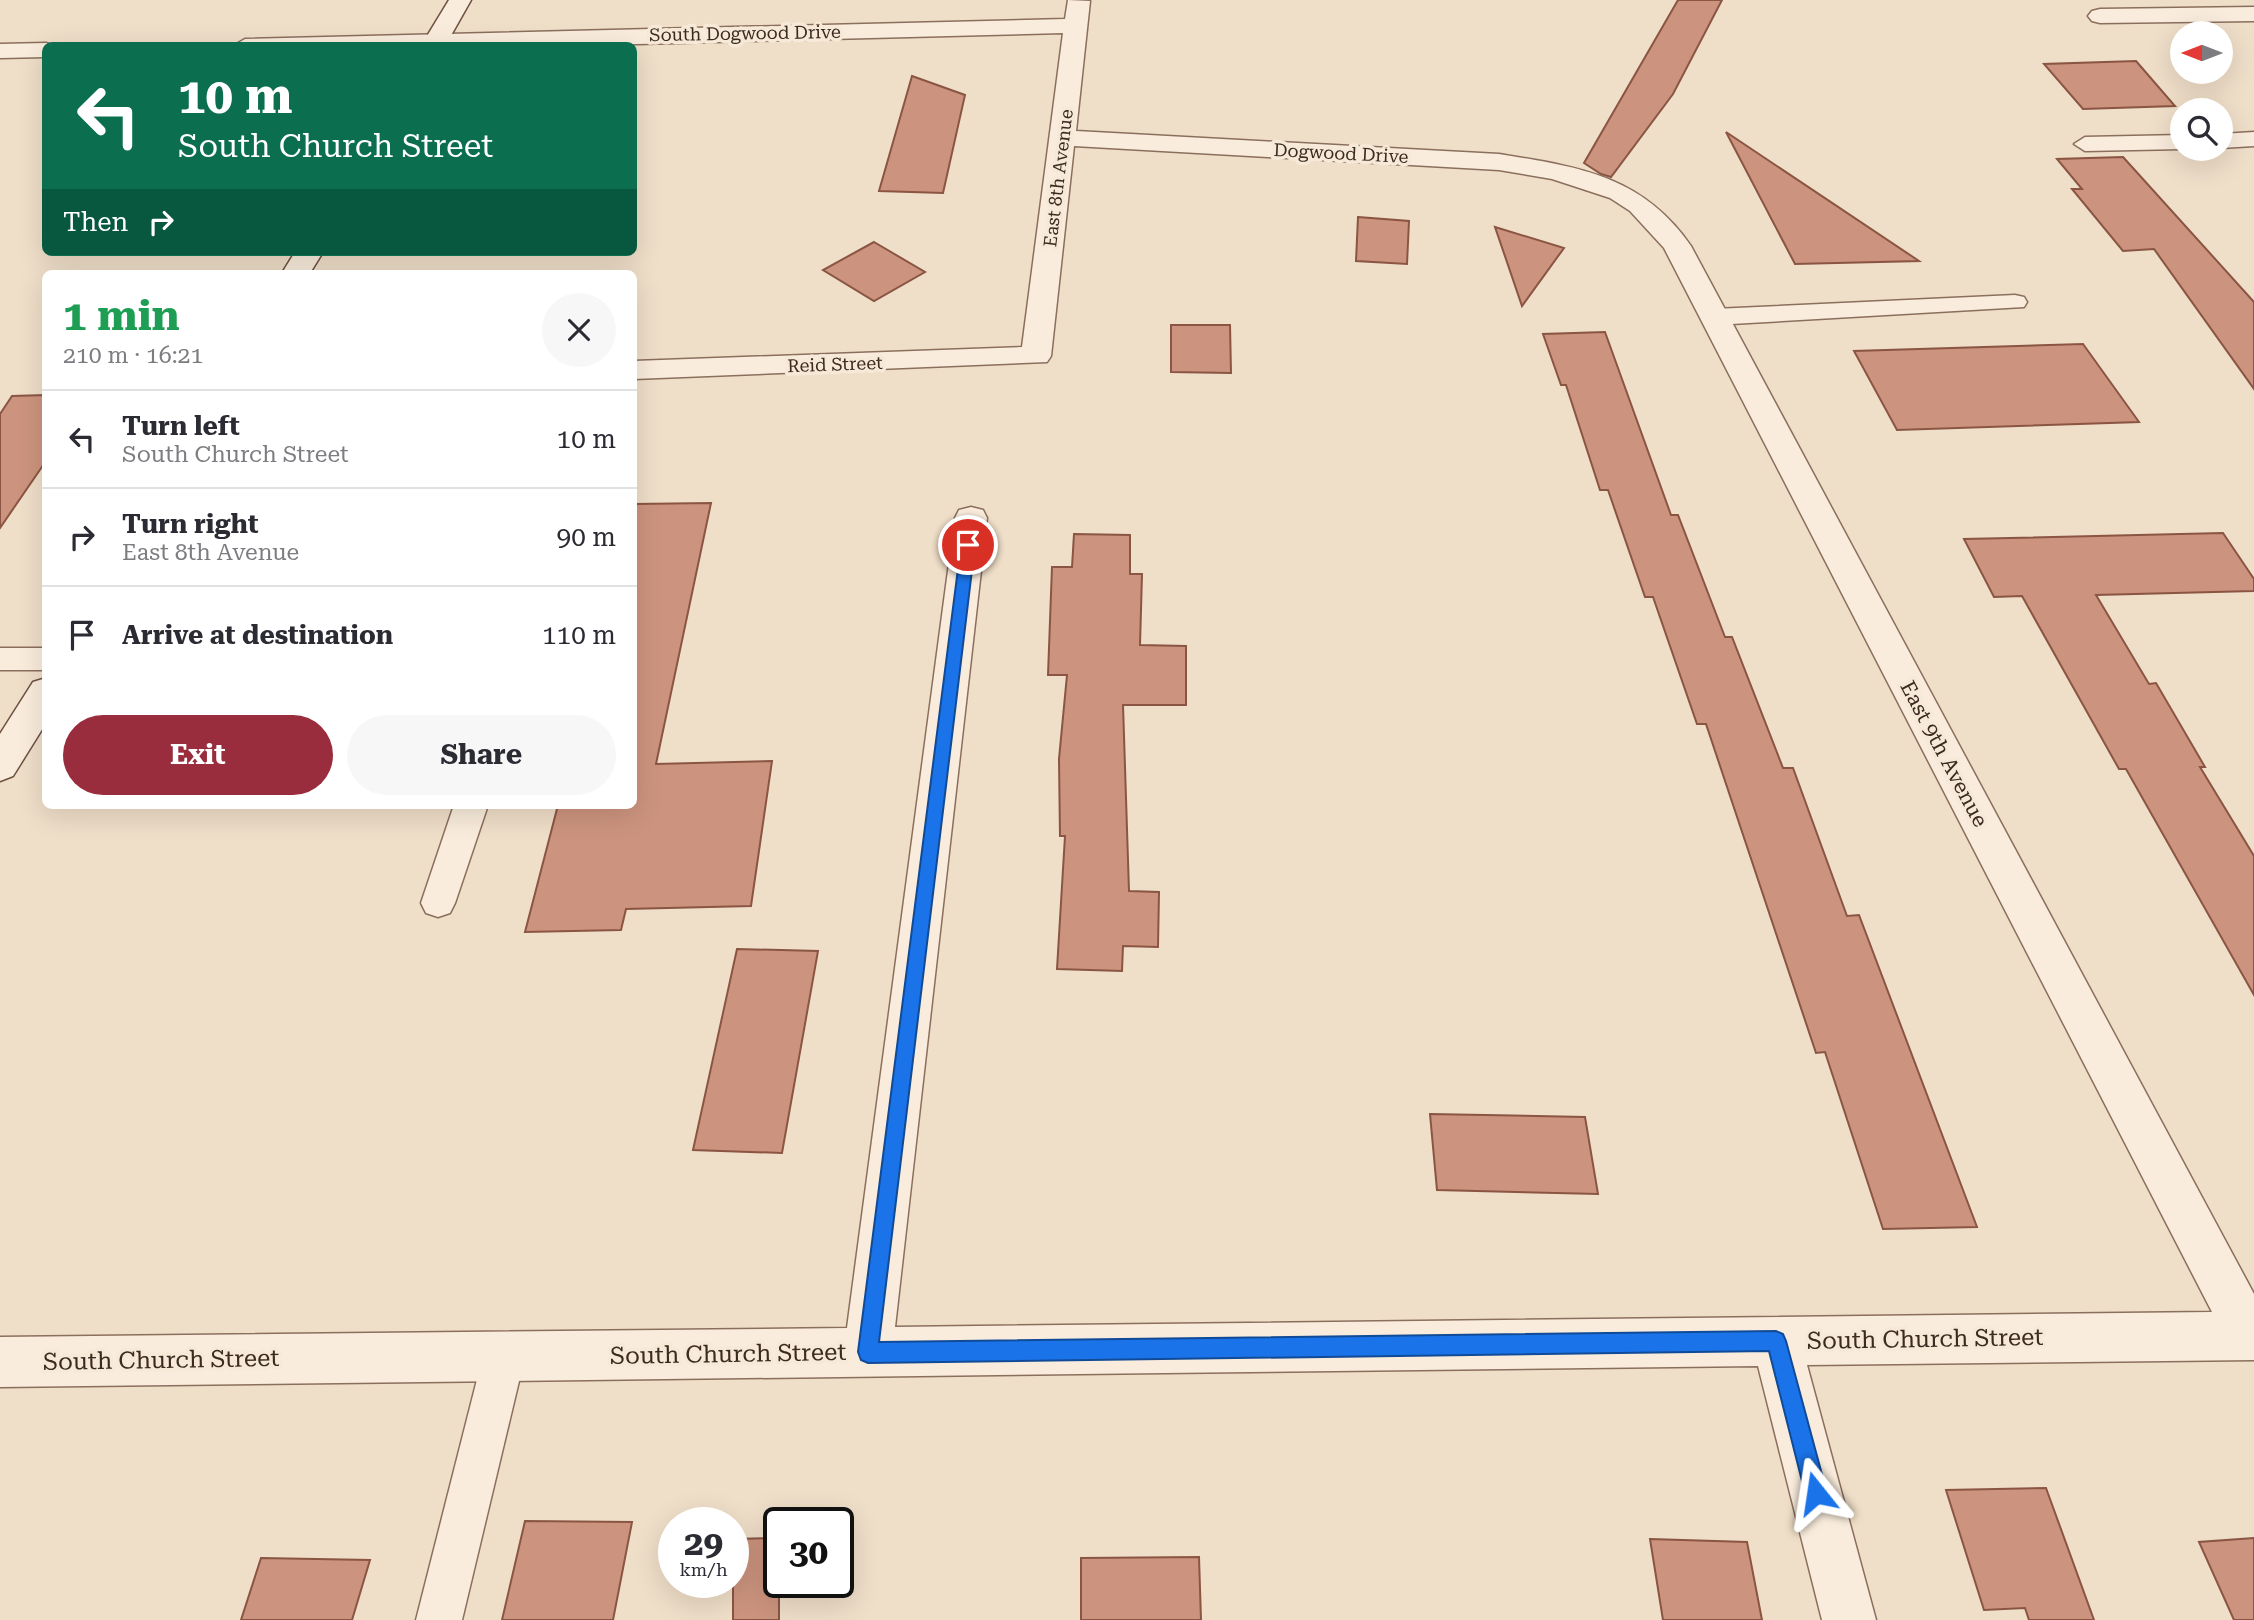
<!DOCTYPE html>
<html lang="en">
<head>
<meta charset="utf-8">
<style>
	body { margin:0; font-family:"Roboto Serif",serif; background:#f7f7f7; color:#2b2b33; height:100vh; display:flex; flex-direction:column; font-size:26px; white-space:nowrap }
	* { box-sizing:border-box; margin:0 }
	p { font-size:23px; color:#7c7c81 }
	.icon { flex:none; width:38px; height:38px; fill:none; stroke:currentColor; stroke-width:2; stroke-linecap:round; stroke-linejoin:round }
	.map { position:relative; flex:1; overflow:hidden }
	.sheet { position:absolute; left:42px; top:270px; width:595px; height:539px; display:flex; flex-direction:column; background:#fff; border-radius:10px; box-shadow:0 7px 28px #0002 }
	.sheet>* { flex:none }
	.top-card { position:absolute; left:42px; top:42px; width:595px; height:214px; border-radius:10px; box-shadow:0 7px 28px #0002; background:#0b6e4f; color:#fff; overflow:hidden }
	.needle { width:46px; rotate:270deg }
	.controls { position:absolute; left:2170px; top:21px; display:grid; gap:14px }
	.controls a { display:grid; place-items:center; width:63px; height:63px; border-radius:50%; background:#fff; box-shadow:0 7px 28px #0002; font-size:35px }
	.speed { position:absolute; left:658px; top:1507px; display:flex; gap:14px; font-size:35px; font-weight:700; text-align:center }
	.speed>* { display:grid; place-content:center; width:91px; height:91px; border-radius:50%; background:#fff; box-shadow:0 7px 28px #0002; line-height:1 }
	.speed small { font-size:18px; font-weight:400 }
	.speed .limit { border:4px solid #111; border-radius:10px; background:#fff; color:#111 }
	.pin { position:absolute; display:grid; place-items:center; width:60px; height:60px; color:#fff; margin:-30px; border:4px solid #fff; border-radius:50%; box-shadow:0 2px 7px #0007 }
	.me { position:absolute; width:77px; margin:-38px; rotate:345deg; stroke-linejoin:round; filter:drop-shadow(0 0 5px #0008) }
	.turn { display:flex; align-items:center; gap:24px; height:147px; padding:0 21px; font-size:32px }
	.turn .icon { width:91px; height:91px; stroke-width:2.5 }
	.turn b { display:block; font-size:49px; line-height:60px }
	.then { display:flex; align-items:center; height:66px; padding:0 21px; background:#0003; gap:14px; font-size:26px }
	.round { display:grid; place-items:center; flex:none; width:74px; height:74px; border-radius:37px; background:#f7f7f7 }
	.head { display:flex; align-items:center; justify-content:space-between; height:119px; padding:0 21px }
	h1 { font-size:42px; font-weight:700; line-height:52px; color:#1e9e55 }
	.primary-button { display:flex; gap:14px; margin-top:auto; padding:14px 21px }
	.primary-button a { flex:1; height:80px; border-radius:42px; background:#9a2d3d; color:#fff; font-size:28px; font-weight:700; line-height:80px; text-align:center }
	.primary-button a+a { background:#f7f7f7; color:#2b2b33 }
	ul { padding:0; list-style:none }
	li { display:flex; align-items:center; gap:21px; height:98px; padding:0 21px; border-top:2px solid #e1e1e2 }
	li div { flex:1 }
	li b { display:block; font-size:26px }
	li em { font-style:normal }
	.map>svg:first-child { display:block }
	.building { fill:#cc947e; stroke:#8a5543; stroke-width:2 }
	.lines { fill:none; stroke-linecap:round; stroke-linejoin:round }
	.service-casing { stroke:#8b6f5d; stroke-width:3 }
	.minor-casing { stroke:#8b6f5d; stroke-width:3 }
	.secondary-casing { stroke:#6d5040; stroke-width:3 }
	.service { fill:#f9ecdc; fill-rule:evenodd }
	.minor { fill:#f9ecdc; fill-rule:evenodd }
	.secondary { fill:#f9ecdc; fill-rule:evenodd }
	.route { fill:#1a73e8; stroke:#114b97; stroke-width:2 }
	.labels { text-anchor:middle; dominant-baseline:central; stroke-width:7; stroke-linejoin:round; paint-order:stroke }
	.far-street-label { font-size:18px; fill:#3b2a20; stroke:#f6e9d8 }
	.street-label { font-size:21px; fill:#3b2a20; stroke:#f6e9d8 }
	.near-street-label { font-size:24px; fill:#3b2a20; stroke:#f6e9d8 }
</style>
</head>
<body>
<div class="map">
<svg width="2254" height="1620" viewBox="0 0 2254 1620">
	<rect width="100%" height="100%" fill="#efdec8"/>
	<!-- building -->
	<g class="building">
		<polygon points="1678,0 1722,0 1673,94 1611,177 1601,174 1584,163"/>
		<polygon points="2136,61 2175,106 2083,109 2044,64"/>
		<polygon points="912,76 965,95 943,193 879,191"/>
		<polygon points="1726,132 1919,261 1795,264"/>
		<polygon points="2123,157 2254,302 2254,389 2154,249 2123,251 2072,189 2082,189 2057,159"/>
		<polygon points="1358,217 1409,221 1407,264 1356,261"/>
		<polygon points="1495,227 1564,248 1522,306"/>
		<polygon points="874,242 925,272 874,301 823,270"/>
		<polygon points="1171,325 1230,325 1231,373 1171,372"/>
		<polygon points="1605,332 1671,515 1678,515 1725,637 1732,637 1783,768 1793,768 1847,916 1859,915 1977,1227 1883,1229 1825,1052 1816,1053 1706,724 1697,724 1653,597 1645,597 1608,490 1600,490 1566,385 1561,385 1543,334"/>
		<polygon points="2083,344 2139,422 1897,430 1854,351"/>
		<polygon points="46,395 46,461 0,528 0,414 12,396"/>
		<polygon points="711,503 656,764 772,761 751,906 626,909 621,930 525,932 558,805 634,805 634,504"/>
		<polygon points="2223,533 2254,579 2254,591 2096,595 2149,684 2156,683 2205,767 2200,767 2254,856 2254,995 2126,769 2119,769 2022,596 1994,597 1964,539"/>
		<polygon points="1074,534 1130,535 1130,574 1142,574 1140,645 1186,646 1186,705 1123,705 1129,891 1159,892 1158,947 1123,946 1122,971 1057,969 1065,836 1060,836 1059,759 1067,675 1048,675 1052,567 1072,567"/>
		<polygon points="737,949 818,951 782,1153 693,1150"/>
		<polygon points="1430,1114 1585,1117 1598,1194 1437,1190"/>
		<polygon points="2046,1488 2094,1620 2029,1620 2025,1608 1984,1610 1946,1490"/>
		<polygon points="525,1521 632,1522 613,1620 502,1620"/>
		<polygon points="779,1538 779,1620 733,1620 733,1539"/>
		<polygon points="2254,1538 2254,1620 2234,1620 2199,1542"/>
		<polygon points="1650,1539 1747,1542 1762,1620 1663,1620"/>
		<polygon points="1199,1557 1201,1620 1081,1620 1081,1558"/>
		<polygon points="261,1558 370,1560 352,1620 241,1620"/>
	</g>
	<g class="lines">
		<defs>
			<g id="service">
				<polygon points="2254,132 2254,146 2221,148 2221,134"/>
				<polygon points="2182,135 2182,149 2085,151 2074,144 2085,137"/>
				<polygon points="2015,295 2024,297 2027,302 2024,307 1714,325 1705,322 1701,317 1705,312 1714,309"/>
				<rect x="0" y="648" width="46" height="22"/>
				<polygon points="454,805 488,805 455,903 450,913 438,917 426,913 421,903"/>
				<polygon points="504,1335 519,1341 525,1356 462,1620 416,1620 483,1356 489,1341"/>
			</g>
			<g id="minor">
				<path d="M 1068,0 L 1090,1 L 1076,131 L 1499,154 C 1578,167 1642,175 1691,246 L 2254,1294 L 2254,1360 L 1807,1365 L 1876,1620 L 1822,1620 L 1758,1366 L 0,1387 L 0,1337 L 847,1328 L 955,518 L 959,510 L 971,507 L 983,510 L 987,518 L 895,1327 L 2212,1312 L 1664,248 L 1630,211 L 1610,198 L 1552,179 L 1499,170 L 1074,146 L 1051,356 L 1047,362 L 634,379 L 634,361 L 1022,347 L 1063,33 L 560,46 L 233,46 L 245,39 L 1065,19 Z"/>
				<polygon points="2254,7 2254,21 2100,23 2092,21 2088,16 2092,11 2100,9"/>
				<polygon points="46,43 55,46 46,46 46,57 0,58 0,44"/>
			</g>
			<g id="secondary">
				<polygon points="449,0 471,0 445,46 421,46"/>
				<polygon points="295,252 323,252 310,273 282,273"/>
				<polygon points="46,678 46,723 13,776 0,781 0,734 33,682"/>
			</g>
		</defs>
		<!-- service casing -->
		<use href="#service" class="service-casing"/>
		<!-- minor casing -->
		<use href="#minor" class="minor-casing"/>
		<!-- secondary casing -->
		<use href="#secondary" class="secondary-casing"/>
		<!-- service -->
		<use href="#service" class="service"/>
		<!-- minor -->
		<use href="#minor" class="minor"/>
		<!-- secondary -->
		<use href="#secondary" class="secondary"/>
	</g>
	<!-- route -->
	<polygon class="route" points="968,541 975,545 879,1342 1776,1331 1783,1334 1786,1341 1827,1493 1824,1501 1816,1504 1809,1501 1805,1493 1769,1351 868,1363 861,1360 858,1352 961,545"/>
	<g class="labels">
		<!-- far-street labels -->
		<g class="far-street-label">
			<text transform="translate(745 33) rotate(-1)">South Dogwood Drive</text>
			<text transform="translate(1341 153) rotate(3)">Dogwood Drive</text>
			<text transform="translate(1058 178) rotate(-83)">East 8th Avenue</text>
			<text transform="translate(835 364) rotate(-2)">Reid Street</text>
		</g>
		<!-- street labels -->
		<g class="street-label">
			<text transform="translate(1944 754) rotate(62)">East 9th Avenue</text>
		</g>
		<!-- near-street labels -->
		<g class="near-street-label">
			<text transform="translate(1925 1339) rotate(-1)">South Church Street</text>
			<text transform="translate(728 1354) rotate(-1)">South Church Street</text>
			<text transform="translate(161 1360) rotate(-1)">South Church Street</text>
		</g>
	</g>
</svg>
<div class="controls">
<a><svg class="needle" viewBox="-14 -14 28 28"><path d="M0-13l5 13h-10z" fill="#e53935"/><path d="M0 13l5-13h-10z" fill="#7c7c81"/></svg></a>
<a><svg class="icon" aria-label="search" viewBox="0 0 24 24"><circle cx="10" cy="10" r="6"/><path d="M15 15l6 6"/></svg></a>
</div>
<div class="speed"><div>29<small>km/h</small></div><div class="limit">30</div></div>
<div class="pin" style="left:968px;top:545px;background:#d93025"><svg class="icon" aria-label="arrive" viewBox="0 0 24 24"><path d="M6 21V4h12l-3 4 3 4H6"/></svg></div>
<svg class="me" style="left:1816px;top:1493px" viewBox="-20 -20 40 40"><path d="M0-17L14 15 0 8-14 15z" fill="#1a73e8" stroke="#fff" stroke-width="4"/></svg>
<div class="top-card">
<div class="turn"><svg class="icon" aria-label="left" viewBox="0 0 24 24"><path d="M17 20v-9H6M10 6l-5 5 5 5"/></svg><div><b>10 m</b>South Church Street</div></div>
<div class="then">Then<svg class="icon" aria-label="right" viewBox="0 0 24 24"><path d="M7 20v-9h11M14 6l5 5-5 5"/></svg></div>
</div>
<section class="sheet">
<div class="head"><div><h1>1 min</h1><p>210 m · 16:21</p></div><a class="round"><svg class="icon" aria-label="close" viewBox="0 0 24 24"><path d="M6 6l12 12M18 6L6 18"/></svg></a></div>
<ul>
<li><svg class="icon" aria-label="left" viewBox="0 0 24 24"><path d="M17 20v-9H6M10 6l-5 5 5 5"/></svg><div><b>Turn left</b><p>South Church Street</p></div><em>10 m</em></li>
<li><svg class="icon" aria-label="right" viewBox="0 0 24 24"><path d="M7 20v-9h11M14 6l5 5-5 5"/></svg><div><b>Turn right</b><p>East 8th Avenue</p></div><em>90 m</em></li>
<li><svg class="icon" aria-label="arrive" viewBox="0 0 24 24"><path d="M6 21V4h12l-3 4 3 4H6"/></svg><div><b>Arrive at destination</b></div><em>110 m</em></li>
</ul>
<div class="primary-button"><a>Exit</a><a>Share</a></div>
</section>
</div>
</body>
</html>
